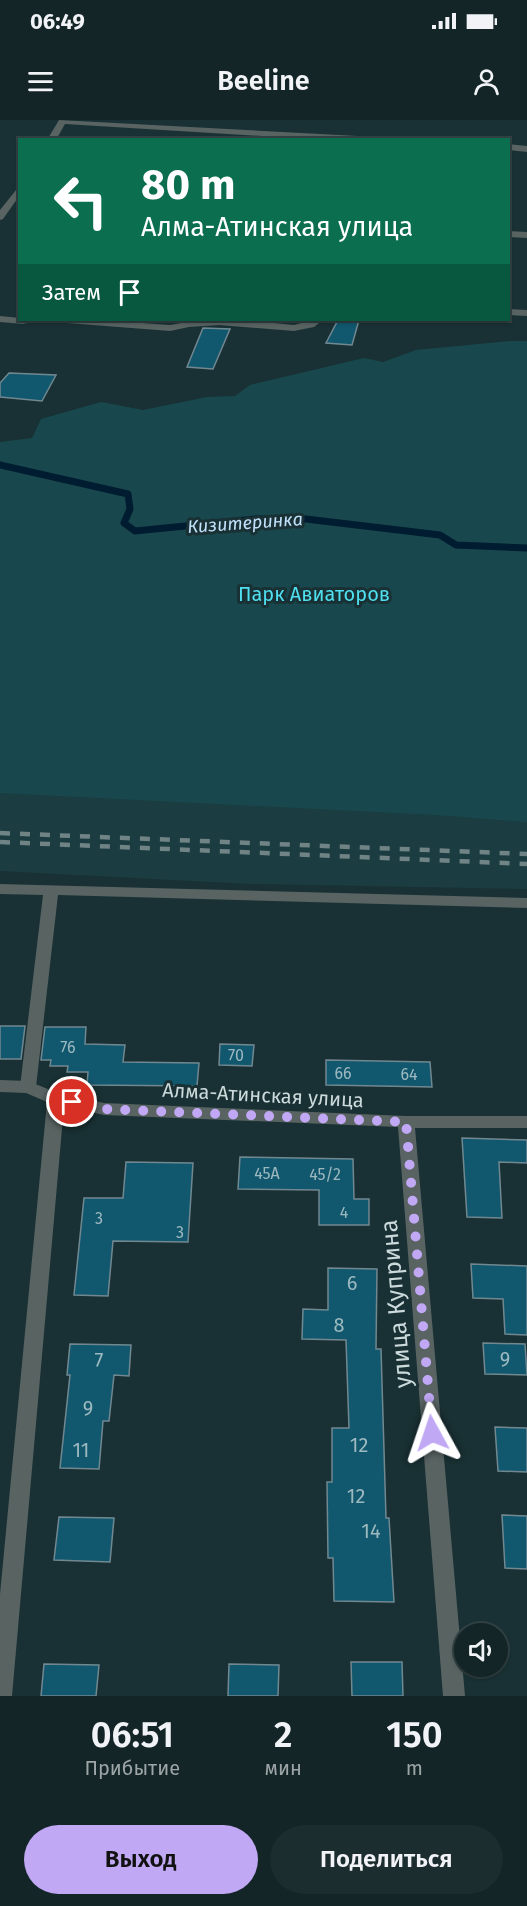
<!DOCTYPE html>
<html lang="ru">
<head>
<meta charset="utf-8">
<style>
	body { margin:0; font-family:"Fira Sans",sans-serif; background:#1c2d2f; color:#f1f3f6; height:100vh; display:flex; flex-direction:column; font-size:22px; white-space:nowrap }
	* { box-sizing:border-box; margin:0 }
	p { font-size:20px; color:#9da5a7 }
	.icon { flex:none; width:33px; height:33px; fill:none; stroke:currentColor; stroke-width:2; stroke-linecap:round; stroke-linejoin:round }
	.map { position:relative; height:1576px; overflow:hidden }
	.sheet { display:flex; flex-direction:column; background:#132527; flex:1 }
	.sheet>* { flex:none }
	.guide { position:absolute; left:18px; top:18px; width:492px; height:183px; border-radius:0px; box-shadow:0 2px 4px #0004,0 0 0 2px #324244; background:#0b6e4f; color:#fff; overflow:hidden }
	.tools { position:absolute; left:454px; top:1503px; display:grid; gap:12px }
	.tools a { display:grid; place-items:center; width:54px; height:54px; border-radius:50%; background:#132527; box-shadow:0 2px 4px #0004,0 0 0 2px #324244; font-size:30px }
	.pin { position:absolute; display:grid; place-items:center; width:51px; height:51px; color:#fff; margin:-26px; border:3px solid #fff; border-radius:50%; box-shadow:0 2px 6px #0007 }
	.me { position:absolute; width:66px; margin:-33px; rotate:355deg; stroke-linejoin:round; filter:drop-shadow(0 0 4px #0008) }
	.turn { display:flex; align-items:center; gap:21px; height:126px; padding:0 24px; font-size:27px }
	.turn .icon { width:78px; height:78px; stroke-width:2.5 }
	.turn b { display:block; font-size:42px; line-height:51px }
	.then { display:flex; align-items:center; height:57px; padding:0 24px; background:#0003; gap:12px; font-size:22px }
	.eta { display:flex; justify-content:space-evenly; align-items:center; height:102px; text-align:center }
	.eta b { font-size:36px; font-weight:600; line-height:42px }
	.action { display:flex; gap:12px; margin-top:auto; padding:12px 24px }
	.action a { flex:1; height:69px; border-radius:36px; background:#c0a8f4; color:#111; font-size:24px; font-weight:600; line-height:69px; text-align:center }
	.action a+a { background:#1c2d2f; color:#f1f3f6 }
	.status { display:flex; justify-content:space-between; align-items:center; height:42px; padding:0 30px; background:#132527; direction:ltr }
	.status svg { height:16px; fill:currentColor }
	header { display:flex; justify-content:space-between; align-items:center; height:78px; padding:0 24px; background:#132527; font-size:27px; font-weight:600 }
	.map>svg:first-child { display:block }
	.built { fill:#1b3c40 }
	.green { fill:#18484d }
	.lines { fill:none; stroke-linecap:round; stroke-linejoin:round }
	.stream { stroke:#001c31; stroke-width:7 }
	.building { fill:#11576d; stroke:#718891; stroke-width:1.5 }
	.lane { fill:#586362; fill-rule:evenodd }
	.street { fill:#586362; fill-rule:evenodd }
	.rail { stroke:#708385; stroke-width:4.5; stroke-dasharray:10 10; stroke-linecap:butt }
	.route { stroke:#c0a8f4; stroke-width:10; stroke-dasharray:0 18 }
	.labels { text-anchor:middle; dominant-baseline:central; stroke-width:6; stroke-linejoin:round; paint-order:stroke }
	.number-label { font-size:16px; fill:#9db9c0 }
	.far-water-label { font-size:18px; font-style:italic; fill:#c2e1fb; stroke:#193134 }
	.park-label { font-size:20px; fill:#4fdfef; stroke:#193134 }
	.street-label { font-size:20px; fill:#ccdadb; stroke:#193134 }
	.near-number-label { font-size:20px; fill:#9db9c0 }
	.near-street-label { font-size:24px; fill:#ccdadb; stroke:#193134 }
</style>
</head>
<body>
<div class="status"><b>06:49</b><svg viewBox="0 0 49 12"><path d="M0 12V9h3v3zM5 12V6h3v6zM10 12V3h3v9zM15 12V0h3v12zM26 1h20v11H26zM47 4h2v5h-2z"/></svg></div>
<header><svg class="icon" aria-label="menu" viewBox="0 0 24 24"><path d="M4 6h16M4 12h16M4 18h16"/></svg>Beeline<svg class="icon" aria-label="person" viewBox="0 0 24 24"><circle cx="12" cy="8" r="4"/><path d="M4 21q1-7 8-7t8 7"/></svg></header>
<div class="map">
<svg width="527" height="1576" viewBox="0 0 527 1576">
	<rect width="100%" height="100%" fill="#193134"/>
	<!-- built -->
	<polygon class="built" points="0,657 527,669 527,769 249,764 0,751"/>
	<!-- green -->
	<polygon class="green" points="511,221 527,221 527,702 436,695 0,673 0,322 32,318 41,299 101,282 143,290 207,277 235,276 250,265 364,238 383,242 416,230"/>
	<g class="lines">
		<!-- stream -->
		<polyline class="stream" points="0,345 128,374 130,389 124,403 135,411 256,399 306,399 440,415 456,425 527,428"/>
	</g>
	<!-- building -->
	<g class="building">
		<polygon points="338,200 359,200 352,225 326,223"/>
		<polygon points="203,208 230,209 213,249 187,247"/>
		<polygon points="9,253 56,255 42,281 0,277 0,263"/>
		<polygon points="0,906 25,906 21,939 0,939"/>
		<polygon points="45,907 86,907 85,924 125,925 123,942 199,943 197,966 87,965 88,952 67,952 68,946 50,946 51,940 41,940"/>
		<polygon points="220,924 254,925 252,946 219,945"/>
		<polygon points="326,940 430,942 432,967 326,965"/>
		<polygon points="462,1018 527,1020 527,1043 499,1042 502,1098 467,1097"/>
		<polygon points="240,1037 353,1039 354,1079 369,1079 369,1105 319,1105 319,1070 238,1069"/>
		<polygon points="126,1042 193,1043 188,1122 113,1121 108,1176 74,1175 84,1078 123,1078"/>
		<polygon points="471,1144 527,1146 527,1215 505,1214 503,1179 473,1178"/>
		<polygon points="328,1148 377,1149 376,1229 381,1229 386,1398 389,1398 394,1482 334,1481 333,1438 328,1438 327,1362 332,1362 332,1308 349,1308 346,1220 302,1219 303,1189 328,1190"/>
		<polygon points="483,1223 525,1224 527,1255 485,1254"/>
		<polygon points="70,1224 131,1225 129,1256 114,1255 109,1301 103,1301 99,1349 60,1348 70,1255 67,1255"/>
		<polygon points="495,1307 527,1308 527,1352 498,1351"/>
		<polygon points="502,1395 527,1396 527,1449 505,1448"/>
		<polygon points="59,1397 114,1398 110,1442 54,1440"/>
		<polygon points="351,1542 402,1542 403,1576 352,1576"/>
		<polygon points="44,1544 99,1545 96,1576 41,1576"/>
		<polygon points="229,1544 279,1545 278,1576 228,1576"/>
	</g>
	<g class="lines">
		<!-- lane -->
		<polygon class="lane" points="0,764 527,778 527,788 58,775 36,967 34,971 22,971 20,967 43,775 0,774"/>
		<!-- street -->
		<g class="street">
			<polygon points="59,0 377,17 381,20 326,20 65,4 56,20 47,20"/>
			<polygon points="508,24 527,26 527,32 508,30"/>
			<polygon points="20,65 20,75 3,99 0,100 0,90"/>
			<polygon points="508,111 527,112 527,118 508,117"/>
			<polygon points="508,189 527,190 527,196 508,195"/>
			<polygon points="0,196 20,198 20,200 40,200 23,204 0,202"/>
			<polygon points="62,200 100,200 170,205 198,200 243,200 294,205 312,200 323,200 314,207 294,211 219,205 189,207 170,211 67,203"/>
			<polygon points="0,960 28,961 60,974 104,983 406,996 527,996 527,1008 415,1008 465,1576 443,1576 398,1007 104,995 64,986 12,1576 0,1576 0,1474 47,982 26,973 0,972"/>
		</g>
		<!-- rail -->
		<g class="rail">
			<polyline points="0,713 527,734"/>
			<polyline points="0,722 527,744"/>
		</g>
	</g>
	<g class="lines">
		<!-- route -->
		<polyline class="route" points="72,982 104,989 406,1002 432,1313"/>
	</g>
	<g class="labels">
		<!-- number labels -->
		<g class="number-label">
			<text x="68" y="927">76</text>
			<text x="236" y="935">70</text>
			<text x="343" y="953">66</text>
			<text x="409" y="954">64</text>
			<text x="267" y="1053">45А</text>
			<text x="325" y="1054">45/2</text>
			<text x="344" y="1092">4</text>
			<text x="99" y="1098">3</text>
			<text x="180" y="1112">3</text>
		</g>
		<!-- far-water labels -->
		<g class="far-water-label">
			<text transform="translate(245 403) rotate(-4)">Кизитеринка</text>
		</g>
		<!-- park labels -->
		<g class="park-label">
			<text x="314" y="474">Парк Авиаторов</text>
		</g>
		<!-- street labels -->
		<g class="street-label">
			<text transform="translate(263 975) rotate(3)">Алма-Атинская улица</text>
		</g>
		<!-- near-number labels -->
		<g class="near-number-label">
			<text x="352" y="1163">6</text>
			<text x="339" y="1205">8</text>
			<text x="505" y="1239">9</text>
			<text x="99" y="1240">7</text>
			<text x="88" y="1288">9</text>
			<text x="359" y="1325">12</text>
			<text x="81" y="1330">11</text>
			<text x="356" y="1376">12</text>
			<text x="371" y="1411">14</text>
		</g>
		<!-- near-street labels -->
		<g class="near-street-label">
			<text transform="translate(396 1184) rotate(-95)">улица Куприна</text>
		</g>
	</g>
</svg>
<div class="tools">
<a><svg class="icon" aria-label="sound" viewBox="0 0 24 24"><path d="M4 9h4l5-4v14l-5-4H4zM17 9q2 3 0 6"/></svg></a>
</div>
<div class="pin" style="left:72px;top:982px;background:#d93025"><svg class="icon" aria-label="arrive" viewBox="0 0 24 24"><path d="M6 21V4h12l-3 4 3 4H6"/></svg></div>
<svg class="me" style="left:432px;top:1313px" viewBox="-20 -20 40 40"><path d="M0-17L14 15 0 8-14 15z" fill="#c0a8f4" stroke="#fff" stroke-width="4"/></svg>
<div class="guide">
<div class="turn"><svg class="icon" aria-label="left" viewBox="0 0 24 24"><path d="M17 20v-9H6M10 6l-5 5 5 5"/></svg><div><b>80 m</b>Алма-Атинская улица</div></div>
<div class="then">Затем<svg class="icon" aria-label="arrive" viewBox="0 0 24 24"><path d="M6 21V4h12l-3 4 3 4H6"/></svg></div>
</div>
</div>
<section class="sheet">
<div class="eta">
<div><b>06:51</b><p>Прибытие</p></div>
<div><b>2</b><p>мин</p></div>
<div><b>150</b><p>m</p></div>
</div>
<div class="action"><a>Выход</a><a>Поделиться</a></div>
</section>
</body>
</html>
